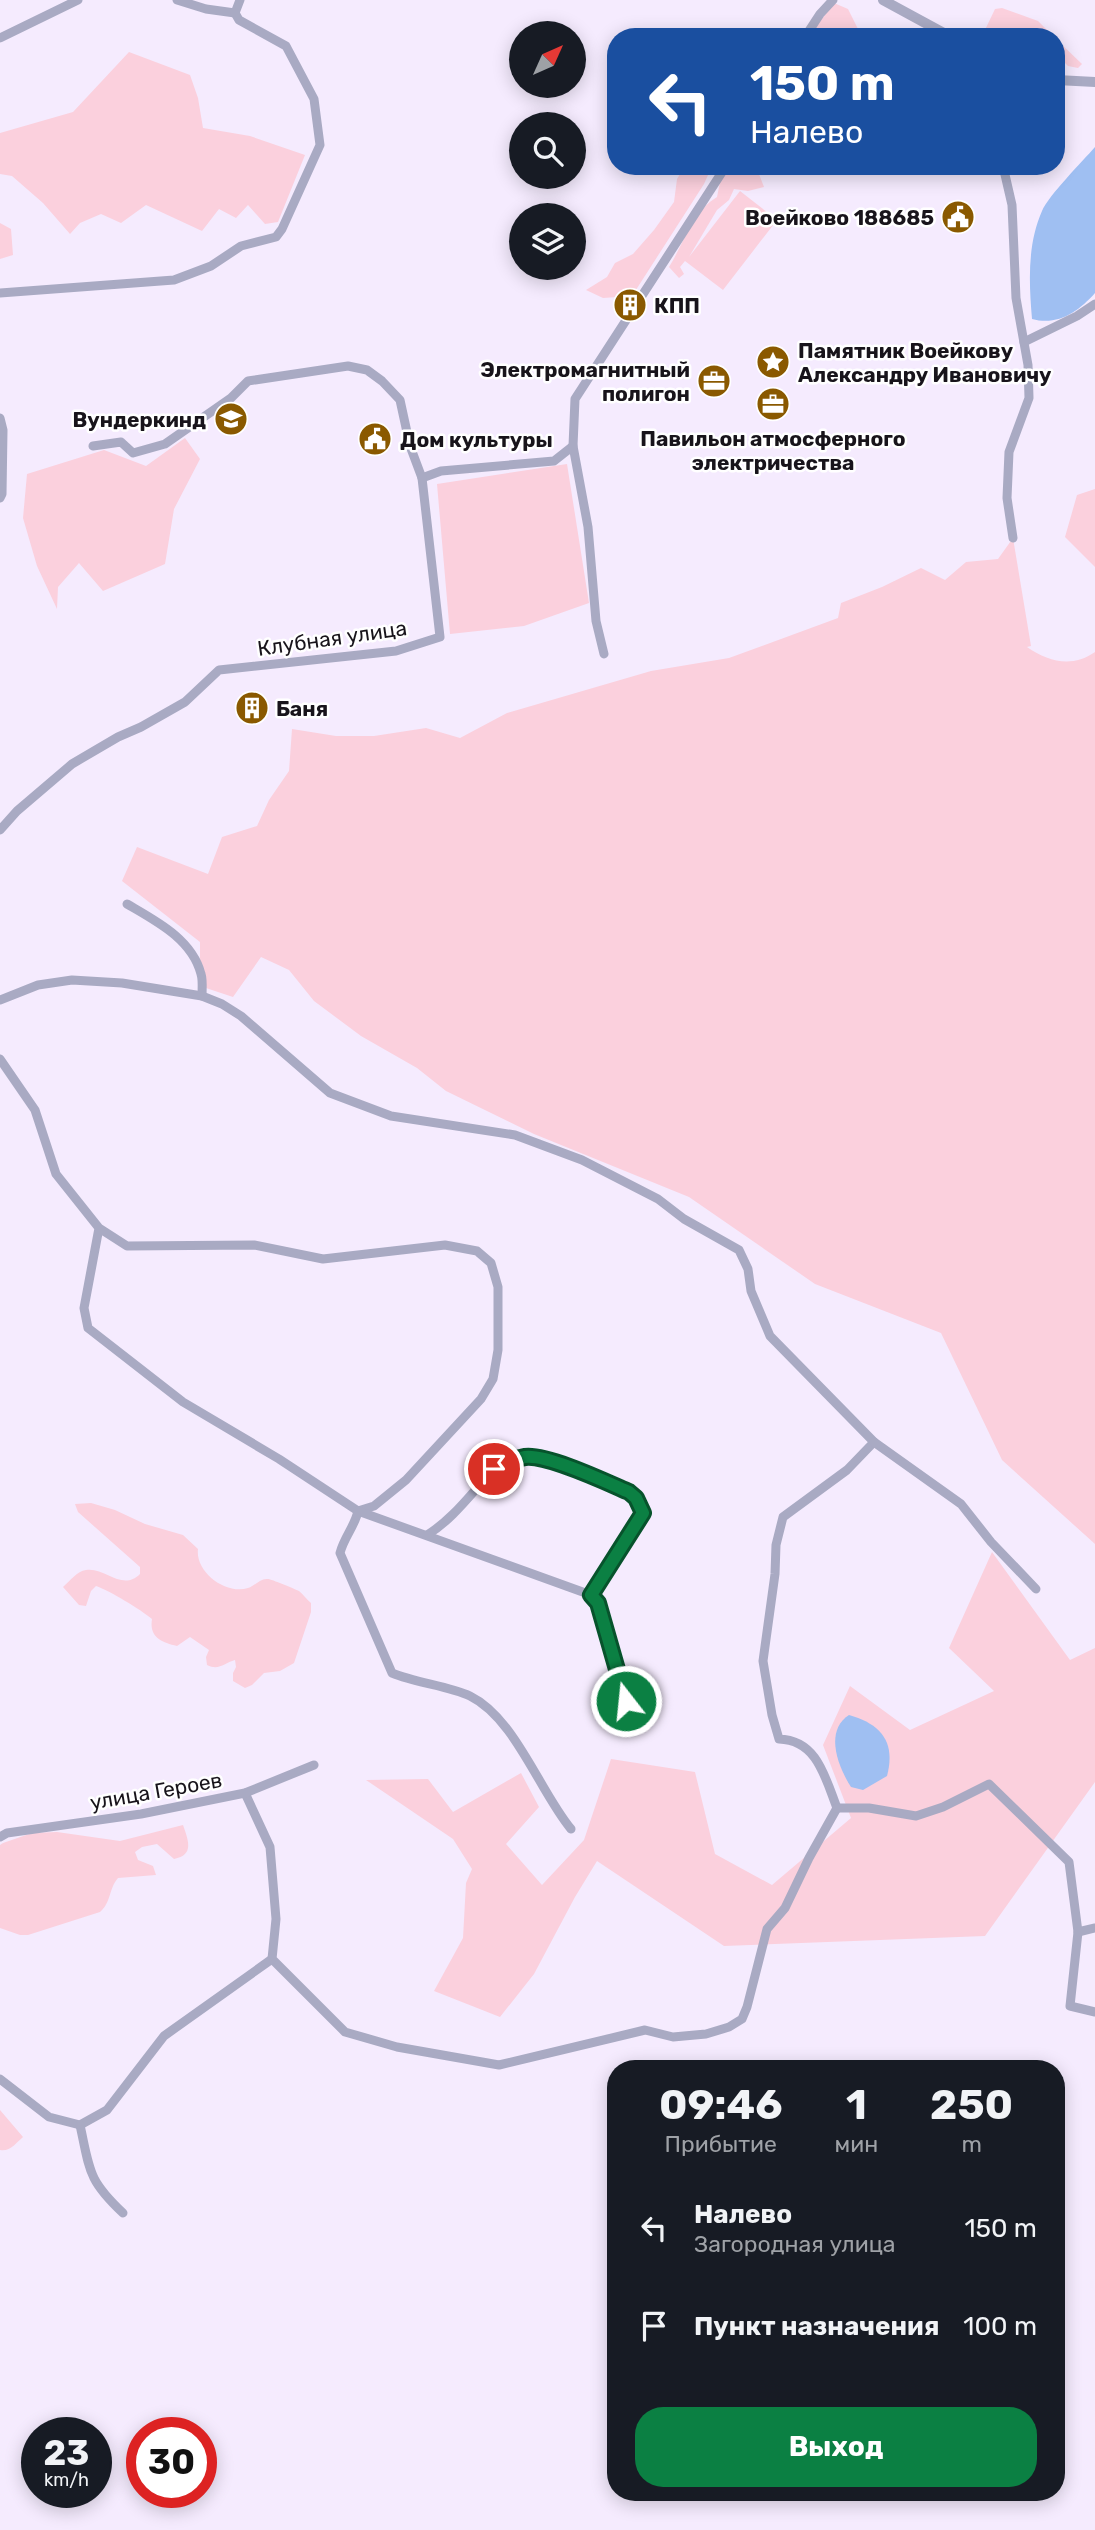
<!DOCTYPE html>
<html lang="ru">
<head>
<meta charset="utf-8">
<style>
	body { margin:0; font-family:Rubik,sans-serif; background:#20242c; color:#f1f3f6; height:100vh; display:flex; flex-direction:column; font-size:26px; white-space:nowrap }
	* { box-sizing:border-box; margin:0 }
	p { font-size:23px; color:#9ea1a6 }
	.icon { flex:none; width:38px; height:38px; fill:none; stroke:currentColor; stroke-width:2; stroke-linecap:round; stroke-linejoin:round }
	.map { position:relative; flex:1; overflow:hidden }
	.panel { position:absolute; left:607px; top:2060px; width:458px; height:441px; display:flex; flex-direction:column; background:#171b24; border-radius:28px; box-shadow:0 4px 18px #0003 }
	.panel>* { flex:none }
	.banner { position:absolute; left:607px; top:28px; width:458px; height:147px; border-radius:28px; box-shadow:0 4px 18px #0003; background:#1a4fa0; color:#fff; overflow:hidden }
	.needle { width:46px; rotate:45deg }
	.controls { position:absolute; left:509px; top:21px; display:grid; gap:14px }
	.controls a { display:grid; place-items:center; width:77px; height:77px; border-radius:50%; background:#171b24; box-shadow:0 4px 18px #0003; font-size:35px }
	.speed { position:absolute; left:21px; top:2417px; display:flex; gap:14px; font-size:35px; font-weight:700; text-align:center }
	.speed>* { display:grid; place-content:center; width:91px; height:91px; border-radius:50%; background:#171b24; box-shadow:0 4px 18px #0003; line-height:1 }
	.speed small { font-size:18px; font-weight:400 }
	.speed .limit { border:10px solid #d22; background:#fff; color:#111 }
	.pin { position:absolute; display:grid; place-items:center; width:60px; height:60px; color:#fff; margin:-30px; border:4px solid #fff; border-radius:50%; box-shadow:0 2px 7px #0007 }
	.me { position:absolute; width:77px; margin:-38px; rotate:344deg; stroke-linejoin:round; filter:drop-shadow(0 0 5px #0008) }
	.turn { display:flex; align-items:center; gap:24px; height:147px; padding:0 28px; font-size:32px }
	.turn .icon { width:91px; height:91px; stroke-width:2.5 }
	.turn b { display:block; font-size:49px; line-height:60px }
	.eta { display:flex; justify-content:space-evenly; align-items:center; height:119px; text-align:center }
	.eta b { font-size:42px; font-weight:700; line-height:49px }
	.primary-button { display:flex; gap:14px; margin-top:auto; padding:14px 28px }
	.primary-button a { flex:1; height:80px; border-radius:28px; background:#0b8043; color:#fff; font-size:28px; font-weight:700; line-height:80px; text-align:center }
	ul { padding:0; list-style:none }
	li { display:flex; align-items:center; gap:21px; height:98px; padding:0 28px }
	li div { flex:1 }
	li b { display:block; font-size:26px }
	li em { font-style:normal }
	.map>svg:first-child { display:block }
	.green { fill:#fbd0dd }
	.water { fill:#9fbff2 }
	.lines { fill:none; stroke-linecap:round; stroke-linejoin:round }
	.minor { stroke:#a9aac3; stroke-width:9 }
	.tertiary { stroke:#a9aac3; stroke-width:10 }
	.route-casing { stroke:#07532c; stroke-width:18 }
	.route { stroke:#0b8043; stroke-width:12 }
	.labels { text-anchor:middle; dominant-baseline:central; stroke-width:5; stroke-linejoin:round; paint-order:stroke }
	.poi-label { font-size:21px; font-weight:bold; fill:#18141b; stroke:#fff; text-anchor:start }
	.street-label { font-size:21px; fill:#18141b; stroke:#fff }
</style>
</head>
<body>
<div class="map">
<svg width="1095" height="2530" viewBox="0 0 1095 2530">
	<rect width="100%" height="100%" fill="#f5ebfe"/>
	<!-- green -->
	<g class="green">
		<polygon points="834,3 848,9 858,29 855,37 835,37 834,34 828,37 808,37"/>
		<polygon points="1002,8 1038,21 1054,37 1015,37 1014,34 1010,37 986,37 984,32 995,9"/>
		<polygon points="1057,40 1082,64 1078,68 1068,66 1057,55"/>
		<polygon points="129,52 190,75 198,98 203,128 250,136 305,155 278,222 265,224 248,205 236,218 219,209 202,231 146,205 121,223 101,214 80,223 70,234 43,203 12,176 0,174 0,133 73,112"/>
		<polygon points="685,166 712,166 704,184 632,296 603,298 586,290 607,277 615,263 633,254 654,230 674,202 677,179"/>
		<path d="M 730,166 L 749,166 L 757,169 L 764,187 L 748,191 L 734,189 L 729,200 L 717,210 L 689,257 L 740,191 L 777,220 L 723,290 L 685,261 L 680,267 L 684,274 L 679,278 L 669,267 C 683,245 693,211 717,197 L 720,182 Z"/>
		<polygon points="0,223 11,229 13,255 0,259"/>
		<polygon points="185,438 200,459 174,509 165,564 103,591 79,563 58,587 57,609 37,566 23,518 27,474 104,450 146,466"/>
		<polygon points="567,464 589,603 524,626 450,634 437,484"/>
		<polygon points="1095,489 1095,567 1065,537 1077,495"/>
		<path d="M 1013,538 L 1031,646 L 1027,647 C 1049,662 1072,668 1095,652 L 1095,1544 L 1002,1460 L 941,1333 L 815,1284 L 689,1197 L 534,1134 L 446,1091 L 417,1068 L 361,1036 L 314,1001 L 289,970 L 261,957 L 233,997 L 200,986 L 200,942 L 122,881 L 137,847 L 208,874 L 222,837 L 257,826 L 269,800 L 289,771 L 292,729 L 336,736 L 374,736 L 426,728 L 460,738 L 507,713 L 651,671 L 729,658 L 838,618 L 841,603 L 882,587 L 921,568 L 945,580 L 966,562 L 998,559 Z"/>
		<path d="M 91,1503 L 115,1510 L 145,1524 L 183,1535 L 198,1549 C 195,1572 226,1595 248,1588 C 255,1586 260,1578 268,1579 C 271,1579 295,1589 299,1591 C 303,1594 307,1600 311,1603 L 311,1612 L 294,1663 L 280,1671 L 264,1673 L 252,1685 L 245,1688 L 233,1681 L 233,1673 L 236,1667 L 235,1660 C 224,1663 219,1671 207,1665 L 206,1657 L 209,1650 L 190,1637 L 177,1646 C 161,1642 149,1637 152,1619 C 140,1609 110,1591 96,1586 L 91,1591 L 86,1606 L 79,1605 L 63,1587 C 70,1581 77,1571 86,1570 C 106,1567 122,1592 140,1574 L 140,1567 L 78,1512 L 75,1504 Z"/>
		<polygon points="992,1552 1070,1660 1095,1648 1095,1782 985,1936 724,1946 597,1861 575,1897 534,1974 500,2017 434,1991 463,1938 466,1883 472,1869 453,1839 366,1780 428,1779 453,1812 521,1773 539,1807 506,1844 542,1885 584,1840 611,1759 695,1772 715,1854 772,1885 851,1818 823,1745 850,1686 910,1730 994,1691 949,1648"/>
		<path d="M 183,1825 C 188,1840 195,1855 174,1859 L 157,1844 L 142,1847 L 135,1852 L 138,1860 L 153,1866 L 156,1875 L 118,1878 C 109,1888 111,1903 100,1912 L 28,1935 L 20,1935 L 0,1928 L 0,1845 L 3,1843 L 32,1833 L 57,1832 L 120,1841 Z"/>
		<path d="M 0,2110 L 23,2137 C 16,2143 10,2152 0,2150 Z"/>
	</g>
	<!-- water -->
	<g class="water">
		<path d="M 1095,147 L 1095,293 C 1078,312 1058,326 1032,319 C 1029,283 1027,245 1042,211 C 1049,195 1082,162 1095,147 Z"/>
		<path d="M 849,1715 C 881,1724 896,1742 887,1776 L 863,1790 L 851,1787 C 838,1767 824,1731 849,1715 Z"/>
	</g>
	<g class="lines">
		<!-- minor -->
		<g class="minor">
			<polyline points="177,0 206,9 235,13"/>
			<polyline points="805,37 820,14 833,0"/>
			<polyline points="0,38 78,0"/>
			<polyline points="1003,166 1012,205 1016,298 1028,365 1029,398 1009,452 1007,498 1013,538"/>
			<polyline points="0,293 174,280 211,266 241,246 276,237 282,229 320,145 314,99 286,46 239,20 235,13 240,0"/>
			<polyline points="1024,342 1077,316 1095,304"/>
			<polyline points="0,418 3,430 2,494 0,498"/>
			<polyline points="422,478 441,471 554,461 573,446"/>
			<polyline points="604,654 596,621 588,527 573,446 575,399 726,166"/>
			<polyline points="0,830 17,811 72,764 118,737 141,727 185,702 219,670 396,651 440,637 422,478 410,446 400,400 382,381 367,370 348,366 248,381 231,398 165,444 133,453 121,442 93,446"/>
			<path d="M 127,904 C 156,921 192,939 201,974 C 203,980 202,989 202,996"/>
			<path d="M 0,1000 L 38,985 L 72,980 L 122,983 L 202,996 L 222,1004 L 241,1016 L 330,1093 L 391,1116 L 515,1135 L 582,1160 L 658,1199 L 684,1219 L 739,1250 L 748,1269 L 751,1291 L 770,1336 L 874,1442 L 847,1470 L 783,1517 L 776,1545 L 775,1574 L 763,1661 L 772,1715 L 779,1739 C 817,1740 825,1777 837,1808"/>
			<polyline points="0,1059 35,1110 56,1174 99,1228 127,1246 254,1245 323,1259 445,1245 477,1251 491,1263 498,1287 498,1350 493,1379 481,1399 406,1480 374,1506 358,1511 279,1459 183,1402 88,1328 84,1308 99,1228"/>
			<polyline points="874,1442 961,1504 991,1542 1036,1589"/>
			<path d="M 427,1535 C 450,1521 467,1499 485,1479 C 496,1467 510,1457 527,1457 C 551,1456 605,1482 629,1492 L 636,1498 L 643,1513 L 591,1595"/>
			<polyline points="245,1793 270,1847 276,1919 272,1959 345,2032 397,2047 499,2065 645,2030 673,2037 706,2034 729,2027 742,2019 747,2007 767,1929 785,1908 809,1858 837,1808"/>
			<polyline points="837,1808 869,1808 916,1816 943,1807 989,1784 1069,1862 1078,1932 1070,2006 1095,2012"/>
			<path d="M 571,1829 C 540,1792 515,1718 470,1696 C 449,1686 416,1683 392,1673 L 340,1553 C 344,1537 355,1526 358,1511 L 591,1595 L 599,1603 L 626,1701"/>
			<polyline points="0,1837 7,1833 141,1814 245,1793 314,1765"/>
			<polyline points="1078,1932 1095,1928"/>
			<polyline points="0,2079 49,2117 80,2125 107,2110 164,2036 272,1959"/>
			<path d="M 80,2125 C 90,2171 88,2180 123,2213"/>
		</g>
		<!-- tertiary -->
		<g class="tertiary">
			<polyline points="883,0 951,37"/>
			<polyline points="1057,80 1095,82"/>
		</g>
	</g>
	<g class="lines">
		<defs>
			<path id="route" d="M 494,1469 C 504,1464 513,1459 525,1457 C 547,1454 606,1482 629,1492 L 636,1498 L 643,1513 L 591,1595 L 598,1603 L 626,1701"/>
		</defs>
		<!-- route casing -->
		<use href="#route" class="route-casing"/>
		<!-- route -->
		<use href="#route" class="route"/>
	</g>
	<!-- icons -->
	<defs>
		<symbol id="civic-disc" viewBox="-11 -11 22 22"><circle r="9.5" fill="#8a5900" stroke="#fff"/><path d="M-.6-6.5H3V-4.5H.6V-3L4-1V1h2V6H-6V1h2V-1L-.6-3ZM-1.2 2.5V6h2.4V2.5Z" fill="#fff"/></symbol>
		<symbol id="building-disc" viewBox="-11 -11 22 22"><circle r="9.5" fill="#8a5900" stroke="#fff"/><path d="M-4-6H4V6H1V3H-1V6H-4ZM-2.5-4.3h1.7v1.8h-1.7ZM.8-4.3h1.7v1.8H.8ZM-2.5-1h1.7V.8h-1.7ZM.8-1h1.7V.8H.8Z" fill="#fff"/></symbol>
		<symbol id="sight-disc" viewBox="-11 -11 22 22"><circle r="9.5" fill="#8a5900" stroke="#fff"/><path d="M0-6L1.8-2.2L6-1.7L2.9 1.2L3.7 5.4L0 3.3L-3.7 5.4L-2.9 1.2L-6-1.7L-1.8-2.2Z" fill="#fff"/></symbol>
		<symbol id="office-disc" viewBox="-11 -11 22 22"><circle r="9.5" fill="#8a5900" stroke="#fff"/><path d="M-6-3h4V-5.5h4V-3h4V5H-6ZM-1-4.5V-3h2v-1.5ZM-6 0V1H6V0Z" fill="#fff"/></symbol>
		<symbol id="school-disc" viewBox="-11 -11 22 22"><circle r="9.5" fill="#8a5900" stroke="#fff"/><path d="M0-5L7-2L0 1L-7-2ZM-4 1L0 2.5L4 1V4Q0 6-4 4Z" fill="#fff"/></symbol>
	</defs>
	<g fill-rule="evenodd">
		<use href="#civic-disc" x="939" y="198" width="38" height="38"/>
		<use href="#building-disc" x="611" y="286" width="38" height="38"/>
		<use href="#sight-disc" x="754" y="343" width="38" height="38"/>
		<use href="#office-disc" x="695" y="362" width="38" height="38"/>
		<use href="#office-disc" x="754" y="385" width="38" height="38"/>
		<use href="#school-disc" x="212" y="400" width="38" height="38"/>
		<use href="#civic-disc" x="356" y="420" width="38" height="38"/>
		<use href="#building-disc" x="233" y="689" width="38" height="38"/>
	</g>
	<g class="labels">
		<!-- poi labels -->
		<g class="poi-label">
			<text x="934" y="217" text-anchor="end">Воейково 188685</text>
			<text x="654" y="305">КПП</text>
			<text x="798" y="350">Памятник Воейкову<tspan x="798" dy="24">Александру Ивановичу</tspan></text>
			<text x="690" y="369" text-anchor="end">Электромагнитный<tspan x="690" dy="24">полигон</tspan></text>
			<text x="206" y="419" text-anchor="end">Вундеркинд</text>
			<text x="773" y="438" text-anchor="middle">Павильон атмосферного<tspan x="773" dy="24">электричества</tspan></text>
			<text x="400" y="439">Дом культуры</text>
			<text x="276" y="708">Баня</text>
		</g>
		<!-- street labels -->
		<g class="street-label">
			<text transform="translate(332 638) rotate(-8)">Клубная улица</text>
			<text transform="translate(156 1791) rotate(-10)">улица Героев</text>
		</g>
	</g>
</svg>
<div class="controls">
<a><svg class="needle" viewBox="-14 -14 28 28"><path d="M0-13l5 13h-10z" fill="#e53935"/><path d="M0 13l5-13h-10z" fill="#9ea1a6"/></svg></a>
<a><svg class="icon" aria-label="search" viewBox="0 0 24 24"><circle cx="10" cy="10" r="6"/><path d="M15 15l6 6"/></svg></a>
<a><svg class="icon" aria-label="layers" viewBox="0 0 24 24"><path d="M12 4l9 5-9 5-9-5zM3 14l9 5 9-5"/></svg></a>
</div>
<div class="speed"><div>23<small>km/h</small></div><div class="limit">30</div></div>
<div class="pin" style="left:494px;top:1469px;background:#d93025"><svg class="icon" aria-label="arrive" viewBox="0 0 24 24"><path d="M6 21V4h12l-3 4 3 4H6"/></svg></div>
<svg class="me" style="left:626px;top:1701px" viewBox="-20 -20 40 40"><circle r="17" fill="#0b8043" stroke="#fff" stroke-width="3"/><path d="M0-11L8 9 0 5-8 9z" fill="#fff"/></svg>
<div class="banner">
<div class="turn"><svg class="icon" aria-label="left" viewBox="0 0 24 24"><path d="M17 20v-9H6M10 6l-5 5 5 5"/></svg><div><b>150 m</b>Налево</div></div>
</div>
<section class="panel">
<div class="eta">
<div><b>09:46</b><p>Прибытие</p></div>
<div><b>1</b><p>мин</p></div>
<div><b>250</b><p>m</p></div>
</div>
<ul>
<li><svg class="icon" aria-label="left" viewBox="0 0 24 24"><path d="M17 20v-9H6M10 6l-5 5 5 5"/></svg><div><b>Налево</b><p>Загородная улица</p></div><em>150 m</em></li>
<li><svg class="icon" aria-label="arrive" viewBox="0 0 24 24"><path d="M6 21V4h12l-3 4 3 4H6"/></svg><div><b>Пункт назначения</b></div><em>100 m</em></li>
</ul>
<div class="primary-button"><a>Выход</a></div>
</section>
</div>
</body>
</html>
